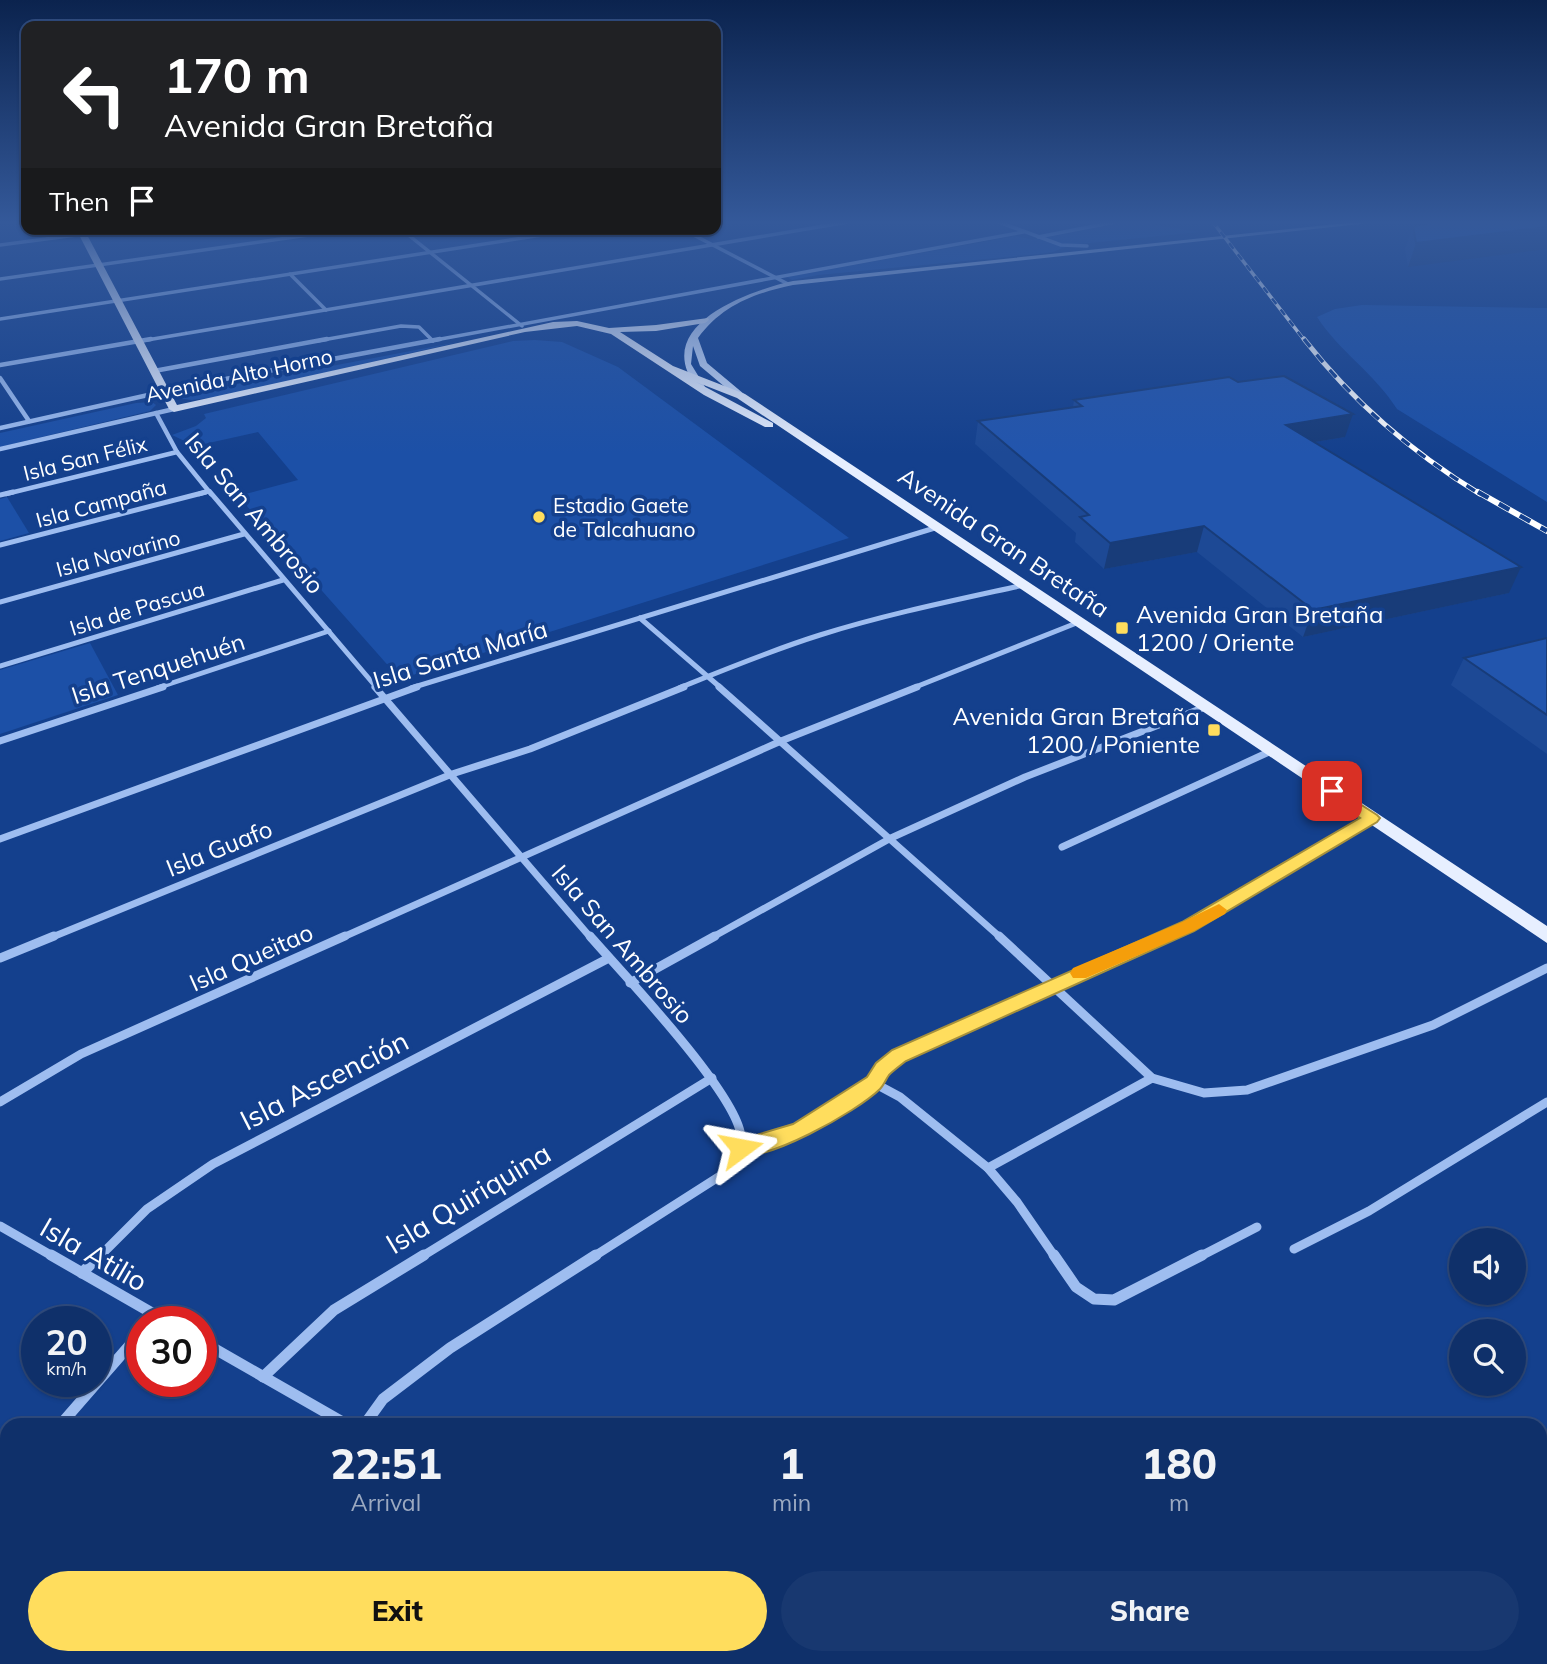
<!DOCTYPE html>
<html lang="en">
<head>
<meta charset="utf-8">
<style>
	body { margin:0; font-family:Mulish,sans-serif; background:#183870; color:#f1f3f6; height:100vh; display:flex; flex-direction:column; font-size:26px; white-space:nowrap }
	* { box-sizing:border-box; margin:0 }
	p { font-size:23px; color:#9ba9c1 }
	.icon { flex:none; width:38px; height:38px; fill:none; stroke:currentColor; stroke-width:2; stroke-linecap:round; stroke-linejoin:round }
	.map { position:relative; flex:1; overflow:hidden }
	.sheet { position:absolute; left:0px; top:1418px; width:1547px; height:247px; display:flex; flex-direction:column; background:#0f306a; border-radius:21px 21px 0 0; box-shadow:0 2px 5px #0004,0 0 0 2px #2f4b7e }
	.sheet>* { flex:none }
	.guide { position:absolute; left:21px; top:21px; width:700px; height:214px; border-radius:14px; box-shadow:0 2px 5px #0004,0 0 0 2px #2f4b7e; background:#202124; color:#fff; overflow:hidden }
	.fabs { position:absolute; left:1449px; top:1228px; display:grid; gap:14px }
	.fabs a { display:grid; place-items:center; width:77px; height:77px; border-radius:50%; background:#0f306a; box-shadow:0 2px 5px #0004,0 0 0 2px #2f4b7e; font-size:35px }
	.speed { position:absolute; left:21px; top:1306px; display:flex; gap:14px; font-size:35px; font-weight:700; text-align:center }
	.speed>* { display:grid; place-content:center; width:91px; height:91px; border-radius:50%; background:#0f306a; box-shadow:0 2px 5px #0004,0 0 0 2px #2f4b7e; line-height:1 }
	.speed small { font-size:18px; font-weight:400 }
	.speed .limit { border:10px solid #d22; background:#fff; color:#111 }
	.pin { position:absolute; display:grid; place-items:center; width:60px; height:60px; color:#fff; margin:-30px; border-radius:14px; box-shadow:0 4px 10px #0006 }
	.me { position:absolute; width:77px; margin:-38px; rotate:77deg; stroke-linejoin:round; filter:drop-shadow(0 0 5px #0008) }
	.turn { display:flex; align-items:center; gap:24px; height:147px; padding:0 28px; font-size:32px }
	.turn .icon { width:91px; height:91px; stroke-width:2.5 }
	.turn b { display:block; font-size:49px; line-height:60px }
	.then { display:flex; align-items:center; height:66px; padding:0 28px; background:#0003; gap:14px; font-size:26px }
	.eta { display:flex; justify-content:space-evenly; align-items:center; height:119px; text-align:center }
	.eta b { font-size:42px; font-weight:800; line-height:49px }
	.primary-button { display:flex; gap:14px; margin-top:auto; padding:14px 28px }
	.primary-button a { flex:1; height:80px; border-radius:42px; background:#ffdd5d; color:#111; font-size:28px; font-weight:800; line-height:80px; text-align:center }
	.primary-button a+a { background:#183870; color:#f1f3f6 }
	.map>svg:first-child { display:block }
	.green { fill:#1c50a7 }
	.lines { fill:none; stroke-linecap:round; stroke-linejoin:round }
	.minor-far5 { stroke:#9ebdf0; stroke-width:3.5 }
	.minor-far4 { stroke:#9ebdf0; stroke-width:4.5 }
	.minor-far3 { stroke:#9ebdf0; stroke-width:5 }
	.minor-far2 { stroke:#9ebdf0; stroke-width:7 }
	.minor-far1 { stroke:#9ebdf0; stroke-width:9 }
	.minor { stroke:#9ebdf0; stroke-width:11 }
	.secondary { fill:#ccddfb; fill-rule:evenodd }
	.primary { fill:#e7efff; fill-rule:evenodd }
	.rail-far2-casing { stroke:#fff; stroke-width:3.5 }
	.rail-far1-casing { stroke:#fff; stroke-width:5 }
	.rail-casing { stroke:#fff; stroke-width:6 }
	.rail-far2 { stroke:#14408d; stroke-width:2.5; stroke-dasharray:7; stroke-linecap:butt }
	.rail-far1 { stroke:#14408d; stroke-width:3.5; stroke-dasharray:10; stroke-linecap:butt }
	.rail { stroke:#14408d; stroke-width:4.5; stroke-dasharray:12; stroke-linecap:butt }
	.wall { fill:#1d4995 }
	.shaded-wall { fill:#183c79 }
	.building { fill:#2255ad; stroke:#183c79; stroke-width:2 }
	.route { fill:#ffdd5d; stroke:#a6903c; stroke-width:2 }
	.slow { fill:#f59e0b }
	.poi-dot { fill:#ffdd5d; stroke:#14408d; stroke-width:2.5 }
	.labels { text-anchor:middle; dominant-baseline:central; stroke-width:7; stroke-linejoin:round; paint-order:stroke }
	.far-street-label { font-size:21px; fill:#fff; stroke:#14408d }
	.far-poi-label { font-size:21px; fill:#fff; stroke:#14408d; text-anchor:start }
	.street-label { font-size:24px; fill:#fff; stroke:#14408d }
	.poi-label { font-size:24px; fill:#fff; stroke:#14408d; text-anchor:start }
	.near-street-label { font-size:28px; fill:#fff; stroke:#14408d }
</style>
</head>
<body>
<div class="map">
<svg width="1547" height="1664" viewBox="0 0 1547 1664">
	<rect width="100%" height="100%" fill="#14408d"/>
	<!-- green -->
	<g class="green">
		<polygon points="1132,221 1199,232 1070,245 1053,252 1038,254 818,275 792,280 787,277 1016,236 1033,240"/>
		<path d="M 1362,305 L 1547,308 L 1547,502 L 1397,409 C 1374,373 1339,351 1317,317 L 1335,309 Z"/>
		<polygon points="535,340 562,342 618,367 849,538 400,679 238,496 298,480 258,432 195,446 172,435 196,426 206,418 204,414 513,341"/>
		<polygon points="458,342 225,396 192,400 169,397"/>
		<polygon points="152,402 156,405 150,411 0,447 0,433 136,403"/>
		<polygon points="7,497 29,533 0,541 0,499"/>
		<polygon points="90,643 118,695 0,734 0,670"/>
		<polygon points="397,1657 1039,1657 1052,1664 393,1664"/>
	</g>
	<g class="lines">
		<!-- minor-far5 -->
		<g class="minor-far5">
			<polyline points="996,221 1061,245 1087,246"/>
			<polyline points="401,229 522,326"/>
			<polyline points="682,229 788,284"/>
			<polyline points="1038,237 1120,221"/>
			<polyline points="0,245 122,229"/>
			<polyline points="290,274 326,310"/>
			<polyline points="0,279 351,229"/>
			<polyline points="0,319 581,229"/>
			<polyline points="141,341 854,221"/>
			<polyline points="317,341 401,326 419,327 433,341"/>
			<polyline points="430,341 1023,232"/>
		</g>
		<!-- minor-far4 -->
		<g class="minor-far4">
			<polyline points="0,365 151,339"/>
			<polyline points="154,371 327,339"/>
			<polyline points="0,378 29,421"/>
			<polyline points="156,413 177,452 211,494"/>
			<polyline points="0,428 193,385 440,339"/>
			<polyline points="0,449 174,409"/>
			<polyline points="6,494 177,452"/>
			<polyline points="199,494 209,491"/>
		</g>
		<!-- minor-far3 -->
		<g class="minor-far3">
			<polyline points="210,492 377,688"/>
			<polyline points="0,495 13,492"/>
			<polyline points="0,545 206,492"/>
			<polyline points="0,602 244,534"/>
			<polyline points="640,618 721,688"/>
			<polyline points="0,666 283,580"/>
			<polyline points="157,688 329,631"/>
			<polyline points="411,688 938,527"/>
			<path d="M 679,688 C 726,669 772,650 820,635 C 887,614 956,600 1024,585"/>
			<polyline points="913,688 1079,622"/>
		</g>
		<!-- minor-far2 -->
		<g class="minor-far2">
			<polyline points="375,687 591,938"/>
			<polyline points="719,687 1001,938"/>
			<polyline points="0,741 163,687"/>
			<polyline points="0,839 417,687"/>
			<polyline points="1062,847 1271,751"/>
			<polyline points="50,938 452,774 530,749 684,687"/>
			<polyline points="341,938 781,741 917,687"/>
			<polyline points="711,938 891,838 1025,777 1205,707"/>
			<polyline points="1164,938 1188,927 1372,818"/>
		</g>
		<!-- minor-far1 -->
		<g class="minor-far1">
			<path d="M 590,936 C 620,971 744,1100 741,1140 C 740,1155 729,1165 720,1176 L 593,1257"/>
			<polyline points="999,936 1152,1078 1204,1093 1247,1090 1433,1025 1547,968"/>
			<polyline points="0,958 54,936"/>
			<polyline points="630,983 715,936"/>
			<polyline points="874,1083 900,1097 988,1168 1017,1202 1055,1257"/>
			<polyline points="0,1102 81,1054 345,936"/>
			<polyline points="741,1148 778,1140 800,1131 874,1083 883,1068 899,1055 1168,936"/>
			<polyline points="988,1168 1152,1078"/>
			<polyline points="0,1226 54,1257"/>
			<polyline points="1294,1249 1369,1211 1547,1102"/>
			<polyline points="99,1257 147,1209 213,1164 609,958"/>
			<polyline points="421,1257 712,1078"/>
			<polyline points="1199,1257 1257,1227"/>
		</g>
		<!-- minor -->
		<g class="minor">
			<polyline points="51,1255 166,1321"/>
			<polyline points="1054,1255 1076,1287 1094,1299 1114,1300 1202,1255"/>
			<polyline points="82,1273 100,1255"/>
			<polyline points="201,1341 346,1424"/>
			<polyline points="263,1377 334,1310 424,1255"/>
			<polyline points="61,1424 142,1331"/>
			<polyline points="365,1424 383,1399 450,1348 596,1255"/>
			<polyline points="0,1495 7,1486"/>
			<polyline points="199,1664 203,1657"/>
		</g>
		<!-- secondary -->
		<path class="secondary" d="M 1365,221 L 1388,221 L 793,285 C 755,293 722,305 698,338 L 707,363 L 744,394 L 744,398 L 738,398 L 700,366 L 693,346 L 691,364 L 705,387 L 704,389 L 698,389 C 648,327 747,291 793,281 Z"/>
		<!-- primary -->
		<polygon class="primary" points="76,229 84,229 177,405 553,322 577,321 609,328 656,325 708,318 709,320 705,323 656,331 620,332 673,366 745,394 1547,926 1547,943 737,398 696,382 773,423 773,427 765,427 704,395 611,334 577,326 525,332 174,412 169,409"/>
		<defs>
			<polyline id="rail-far2" points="1212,221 1305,341"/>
			<path id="rail-far1" d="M 1304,339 C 1354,403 1411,452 1480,494"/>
			<polyline id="rail" points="1478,492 1547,531"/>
		</defs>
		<!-- rail-far2 casing -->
		<use href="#rail-far2" class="rail-far2-casing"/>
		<!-- rail-far1 casing -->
		<use href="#rail-far1" class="rail-far1-casing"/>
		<!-- rail casing -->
		<use href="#rail" class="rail-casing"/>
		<!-- rail-far2 -->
		<use href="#rail-far2" class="rail-far2"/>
		<!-- rail-far1 -->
		<use href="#rail-far1" class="rail-far1"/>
		<!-- rail -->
		<use href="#rail" class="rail"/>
	</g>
	<!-- wall -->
	<g class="wall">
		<polygon points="1440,221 1408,267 1405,249 1413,226"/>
		<polygon points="1238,382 1345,437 1315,442 1509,593 1303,637 1197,552 1104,569 1075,542 1076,533 975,444 978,421 1073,407 1074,400"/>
		<polygon points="1547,638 1547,754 1451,685 1464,658"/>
	</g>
	<!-- shaded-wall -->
	<g class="shaded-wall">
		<polygon points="1547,227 1547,249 1408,267 1416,243"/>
		<polygon points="1353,414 1345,437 1279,448 1286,425"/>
		<polygon points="1204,526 1197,552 1104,569 1110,543"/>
		<polygon points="1521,567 1509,593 1303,637 1313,610"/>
	</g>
	<!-- building -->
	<g class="building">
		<polygon points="1440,221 1547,221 1547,227 1416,243 1413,226"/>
		<polygon points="1284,376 1353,414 1286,425 1521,567 1313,610 1204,526 1110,543 1080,517 1089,515 978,421 1082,406 1074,400 1229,377 1238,382"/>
		<polygon points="1547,638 1547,715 1464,658"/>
	</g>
	<!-- sky -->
	<linearGradient id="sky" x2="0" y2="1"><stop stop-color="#0b234e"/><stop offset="0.49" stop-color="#34599a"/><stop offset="1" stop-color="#34599a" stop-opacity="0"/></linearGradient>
	<rect width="1547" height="454" fill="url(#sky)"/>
	<!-- route -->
	<path class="route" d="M 1332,786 L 1377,815 L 1380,818 L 1377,822 L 1194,931 L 906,1061 C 901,1065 894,1070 889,1075 C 886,1079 884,1085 880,1089 C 858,1111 763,1165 733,1155 L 730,1148 L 733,1142 L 793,1124 L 867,1077 L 876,1063 L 892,1050 L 1182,922 L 1360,818 L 1326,795 L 1324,791 Z"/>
	<!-- slow -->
	<polygon class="slow" points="1219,904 1227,910 1225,914 1194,931 1086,978 1073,978 1070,973 1073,968 1182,922"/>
	<!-- markers -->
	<g class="poi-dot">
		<circle cx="539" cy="517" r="7"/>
		<rect x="1115" y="621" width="14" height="14" rx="3.5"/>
		<rect x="1207" y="723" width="14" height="14" rx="3.5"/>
	</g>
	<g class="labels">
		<!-- far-street labels -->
		<g class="far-street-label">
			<text transform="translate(239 375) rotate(-12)">Avenida Alto Horno</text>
			<text transform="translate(85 458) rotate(-14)">Isla San Félix</text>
			<text transform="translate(101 503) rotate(-15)">Isla Campaña</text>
			<text transform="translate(118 553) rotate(-15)">Isla Navarino</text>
			<text transform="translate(137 608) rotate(-17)">Isla de Pascua</text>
		</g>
		<!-- far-poi labels -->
		<g class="far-poi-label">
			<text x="553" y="505">Estadio Gaete<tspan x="553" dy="24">de Talcahuano</tspan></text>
		</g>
		<!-- street labels -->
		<g class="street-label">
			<text transform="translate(255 513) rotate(50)">Isla San Ambrosio</text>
			<text transform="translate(1004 542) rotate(34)">Avenida Gran Bretaña</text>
			<text transform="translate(460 654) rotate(-17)">Isla Santa María</text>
			<text transform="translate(158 668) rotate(-18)">Isla Tenquehuén</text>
			<text transform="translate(219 848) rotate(-22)">Isla Guafo</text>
			<text transform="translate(623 944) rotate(49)">Isla San Ambrosio</text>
			<text transform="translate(251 957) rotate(-24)">Isla Queitao</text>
		</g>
		<!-- poi labels -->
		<g class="poi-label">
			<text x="1136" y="614">Avenida Gran Bretaña<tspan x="1136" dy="28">1200 / Oriente</tspan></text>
			<text x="1200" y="716" text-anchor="end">Avenida Gran Bretaña<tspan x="1200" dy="28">1200 / Poniente</tspan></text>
		</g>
		<!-- near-street labels -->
		<g class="near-street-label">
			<text transform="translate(324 1080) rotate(-27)">Isla Ascención</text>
			<text transform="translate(468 1198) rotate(-31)">Isla Quiriquina</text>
			<text transform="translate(94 1254) rotate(30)">Isla Atilio</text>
		</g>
	</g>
</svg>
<div class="fabs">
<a><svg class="icon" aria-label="sound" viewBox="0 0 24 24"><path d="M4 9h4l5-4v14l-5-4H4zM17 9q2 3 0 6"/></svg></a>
<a><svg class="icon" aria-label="search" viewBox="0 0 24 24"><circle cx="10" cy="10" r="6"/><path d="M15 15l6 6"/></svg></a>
</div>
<div class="speed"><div>20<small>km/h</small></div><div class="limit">30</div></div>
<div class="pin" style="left:1332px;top:791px;background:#d93025"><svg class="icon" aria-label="arrive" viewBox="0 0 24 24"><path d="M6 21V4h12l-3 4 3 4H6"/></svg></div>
<svg class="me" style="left:741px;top:1148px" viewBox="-20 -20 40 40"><path d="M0-17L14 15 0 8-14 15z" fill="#ffdd5d" stroke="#fff" stroke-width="4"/></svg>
<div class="guide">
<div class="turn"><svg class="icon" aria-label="left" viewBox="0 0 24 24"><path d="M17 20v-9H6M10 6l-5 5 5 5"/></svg><div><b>170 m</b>Avenida Gran Bretaña</div></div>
<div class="then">Then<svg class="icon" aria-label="arrive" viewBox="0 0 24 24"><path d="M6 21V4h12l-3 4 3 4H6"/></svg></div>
</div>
<section class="sheet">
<div class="eta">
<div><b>22:51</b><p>Arrival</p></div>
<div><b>1</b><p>min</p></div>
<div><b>180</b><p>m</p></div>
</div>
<div class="primary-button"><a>Exit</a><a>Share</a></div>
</section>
</div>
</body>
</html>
